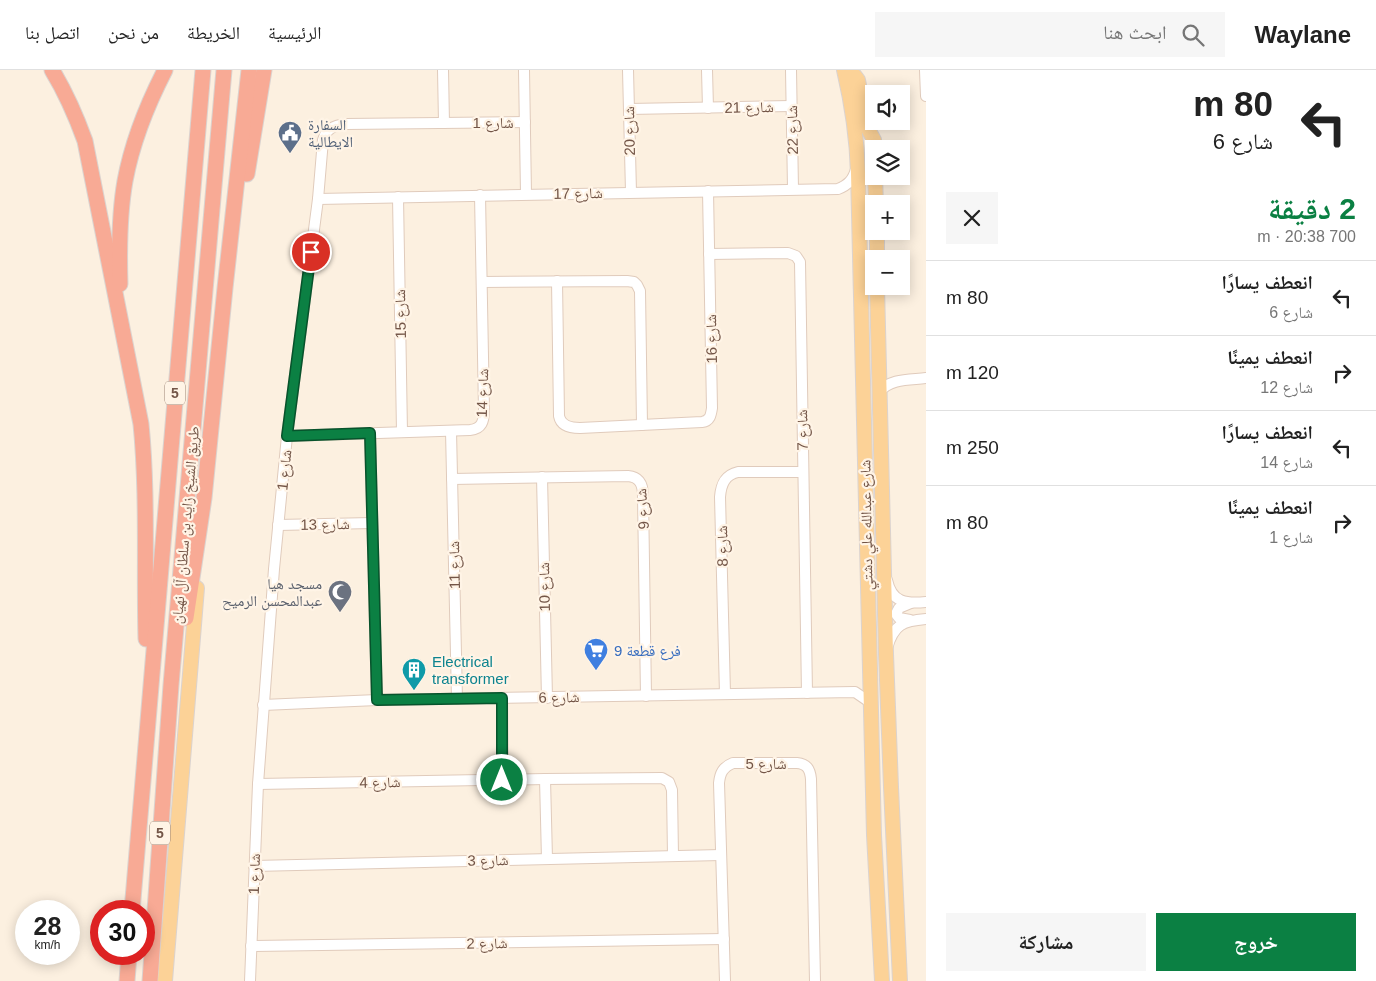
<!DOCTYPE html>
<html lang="ar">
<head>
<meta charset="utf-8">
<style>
	body { margin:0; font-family:Helvetica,"Noto Naskh Arabic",sans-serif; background:#f6f6f6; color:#222; direction:rtl; height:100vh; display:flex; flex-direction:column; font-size:19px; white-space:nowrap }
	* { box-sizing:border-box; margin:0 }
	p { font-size:16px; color:#767676 }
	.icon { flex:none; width:28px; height:28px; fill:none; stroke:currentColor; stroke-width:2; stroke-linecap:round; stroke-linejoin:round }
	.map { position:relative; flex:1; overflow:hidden; direction:ltr }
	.panel { display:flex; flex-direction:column; background:#fff; width:450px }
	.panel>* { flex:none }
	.top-card { background:#fff; color:#222; overflow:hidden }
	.tools { position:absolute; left:865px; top:15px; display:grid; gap:10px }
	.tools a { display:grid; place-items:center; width:45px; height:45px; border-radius:0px; background:#fff; box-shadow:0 2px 12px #0003; font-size:25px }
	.speed { position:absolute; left:15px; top:830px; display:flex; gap:10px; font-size:25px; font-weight:700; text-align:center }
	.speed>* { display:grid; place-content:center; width:65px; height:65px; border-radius:50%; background:#fff; box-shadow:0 2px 12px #0003; line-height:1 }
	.speed small { font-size:12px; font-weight:400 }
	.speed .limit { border:8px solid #d22; background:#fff; color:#111 }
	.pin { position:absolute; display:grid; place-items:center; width:42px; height:42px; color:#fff; margin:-21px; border:2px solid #fff; border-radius:50%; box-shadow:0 1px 5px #0007 }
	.me { position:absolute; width:55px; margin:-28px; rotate:0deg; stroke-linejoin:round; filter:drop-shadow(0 0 4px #0008) }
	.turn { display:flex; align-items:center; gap:18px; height:105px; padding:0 20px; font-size:22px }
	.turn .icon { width:65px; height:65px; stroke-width:2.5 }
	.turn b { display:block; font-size:35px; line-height:42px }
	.round { display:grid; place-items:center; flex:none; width:52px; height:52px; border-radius:0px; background:#f6f6f6 }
	.summary { display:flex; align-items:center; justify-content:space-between; height:85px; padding:0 20px }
	h1 { font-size:30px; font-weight:700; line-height:38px; color:#0b8043 }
	.cta { display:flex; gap:10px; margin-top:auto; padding:10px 20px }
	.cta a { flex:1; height:58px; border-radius:0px; background:#0b8043; color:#fff; font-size:20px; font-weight:700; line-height:58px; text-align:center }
	.cta a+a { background:#f6f6f6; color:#222 }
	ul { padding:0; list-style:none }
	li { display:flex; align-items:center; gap:15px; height:75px; padding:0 20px; border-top:1px solid #e0e0e0 }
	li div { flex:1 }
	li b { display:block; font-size:19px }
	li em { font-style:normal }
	header { display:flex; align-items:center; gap:30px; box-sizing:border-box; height:70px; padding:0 25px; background:#fff; border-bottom:1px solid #e0e0e0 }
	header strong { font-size:24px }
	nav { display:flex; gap:28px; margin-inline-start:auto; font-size:18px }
	.search { width:350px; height:45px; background:#f6f6f6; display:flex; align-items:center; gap:12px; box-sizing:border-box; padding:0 18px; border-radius:0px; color:#767676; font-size:19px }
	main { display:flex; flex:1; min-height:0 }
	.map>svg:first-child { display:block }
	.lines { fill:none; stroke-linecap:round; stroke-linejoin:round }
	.minor-casing { stroke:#e0cbbc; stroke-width:12 }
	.major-casing { stroke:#dbd3cf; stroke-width:16 }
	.highway-casing { stroke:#dbd3cf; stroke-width:17 }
	.minor { stroke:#fff; stroke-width:10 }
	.major { stroke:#fcd297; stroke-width:14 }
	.highway { stroke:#f8aa95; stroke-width:15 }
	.route-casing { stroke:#07532c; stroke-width:12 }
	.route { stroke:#0b8043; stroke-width:9 }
	.labels { text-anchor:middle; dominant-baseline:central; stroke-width:4.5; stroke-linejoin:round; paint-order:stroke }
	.shield { fill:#fff4e6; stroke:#9d8577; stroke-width:1 }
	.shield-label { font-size:14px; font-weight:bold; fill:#735547 }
	.street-label { font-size:15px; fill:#735547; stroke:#fff4e6 }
	.service-label { font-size:15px; fill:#4e5e75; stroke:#fff4e6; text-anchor:start }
	.worship-label { font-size:15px; fill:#5b616d; stroke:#fff4e6; text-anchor:end }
	.shop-label { font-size:15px; fill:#366cbe; stroke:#fff4e6; text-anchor:start }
	.culture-label { font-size:15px; fill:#0d838f; stroke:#fff4e6; text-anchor:start }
</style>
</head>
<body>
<header>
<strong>Waylane</strong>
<div class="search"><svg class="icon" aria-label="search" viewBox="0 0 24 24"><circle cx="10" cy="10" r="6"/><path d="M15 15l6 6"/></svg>ابحث هنا</div>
<nav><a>الرئيسية</a><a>الخريطة</a><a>من نحن</a><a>اتصل بنا</a></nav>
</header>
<main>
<section class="panel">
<div class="top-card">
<div class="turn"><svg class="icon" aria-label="left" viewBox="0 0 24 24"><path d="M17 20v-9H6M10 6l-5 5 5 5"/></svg><div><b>80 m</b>شارع 6</div></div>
</div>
<div class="summary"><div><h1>2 دقيقة</h1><p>700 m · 20:38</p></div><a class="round"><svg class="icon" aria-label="close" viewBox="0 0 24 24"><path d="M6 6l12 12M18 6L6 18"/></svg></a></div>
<ul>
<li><svg class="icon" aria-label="left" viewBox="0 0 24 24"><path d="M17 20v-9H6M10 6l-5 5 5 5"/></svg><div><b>انعطف يسارًا</b><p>شارع 6</p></div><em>80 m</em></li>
<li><svg class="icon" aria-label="right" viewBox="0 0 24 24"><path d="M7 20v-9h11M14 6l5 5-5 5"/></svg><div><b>انعطف يمينًا</b><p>شارع 12</p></div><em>120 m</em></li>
<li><svg class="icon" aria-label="left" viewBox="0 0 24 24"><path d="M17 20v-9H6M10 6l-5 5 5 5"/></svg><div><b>انعطف يسارًا</b><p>شارع 14</p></div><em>250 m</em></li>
<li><svg class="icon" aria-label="right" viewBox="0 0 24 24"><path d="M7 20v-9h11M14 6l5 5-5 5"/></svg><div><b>انعطف يمينًا</b><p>شارع 1</p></div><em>80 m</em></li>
</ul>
<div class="cta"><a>خروج</a><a>مشاركة</a></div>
</section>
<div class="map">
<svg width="926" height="911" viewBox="0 0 926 911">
	<rect width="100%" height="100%" fill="#fcf0e0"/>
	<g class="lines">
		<defs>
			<g id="minor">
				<polyline points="443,0 444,53"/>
				<polyline points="524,0 526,124"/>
				<polyline points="628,0 631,122"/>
				<polyline points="707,0 708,38"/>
				<polyline points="791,0 793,119"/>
				<polyline points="925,0 926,26"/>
				<polyline points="629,39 791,36"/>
				<polyline points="398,127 402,362"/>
				<path d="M 318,129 L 838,119 C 848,115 853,110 856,99"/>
				<polyline points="709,184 788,183 796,186 800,192 807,623"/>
				<path d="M 557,211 L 559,346 C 561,356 570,358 580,358 L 702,352 C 710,351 711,345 712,338 L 708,121"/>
				<polyline points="482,212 627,211 634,212 637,215 640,221 642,355"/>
				<path d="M 879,322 C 891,308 910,310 926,308"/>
				<polyline points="451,361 457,629"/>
				<polyline points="370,363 377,630"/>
				<path d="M 287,366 L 470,360 C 482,359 484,351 484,340 L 480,125"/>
				<polyline points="542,407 547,628"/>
				<path d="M 452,409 L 628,406 C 640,407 643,415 643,426 L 646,626"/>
				<polyline points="278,455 372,453"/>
				<path d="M 887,510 C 892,533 906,534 926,532"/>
				<polyline points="910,550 899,548 896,544 899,538 911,533"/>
				<path d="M 887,578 C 894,554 903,551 926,549"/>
				<path d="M 725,624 L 720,427 C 721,414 725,405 738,402 L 802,402"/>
				<polyline points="502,628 503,710"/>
				<polyline points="263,635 377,630 855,622 871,633"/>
				<polyline points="545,709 547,789"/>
				<polyline points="258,714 545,709 662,708 669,712 672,720 673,786"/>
				<polyline points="254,796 721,785"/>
				<polyline points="251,876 724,869"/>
				<path d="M 250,911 L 258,714 L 274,499 L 287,366 L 318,129 L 323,70 C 326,59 334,55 346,54 L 525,52"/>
				<path d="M 725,911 L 719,713 C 720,703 723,697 733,693 L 797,693 C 807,694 810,699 811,709 L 815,911"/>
			</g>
			<g id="major">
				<path d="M 844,0 C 852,34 857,68 858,103 L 874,765 L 882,911"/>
				<polyline points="847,12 848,7 851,5 855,6 858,10 867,57 874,70"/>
				<polyline points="875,106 876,134"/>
				<polyline points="877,161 877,189"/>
				<polyline points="877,216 886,584 891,717 900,911"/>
				<polyline points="165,911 197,518"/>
			</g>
			<g id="highway">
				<path d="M 52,0 C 66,23 76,46 85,71 L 141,354 C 148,425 144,497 146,569"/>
				<polyline points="247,104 264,0"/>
				<path d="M 120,214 C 119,180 119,145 125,111 C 132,73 147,35 165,0"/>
				<polyline points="186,548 204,428 225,218 249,0"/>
				<polyline points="132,841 203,0"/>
				<polyline points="127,911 129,884"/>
				<polyline points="150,911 171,615 224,0"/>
			</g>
		</defs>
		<!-- minor casing -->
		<use href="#minor" class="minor-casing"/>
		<!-- major casing -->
		<use href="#major" class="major-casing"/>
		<!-- highway casing -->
		<use href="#highway" class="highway-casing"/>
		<!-- minor -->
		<use href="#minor" class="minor"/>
		<!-- major -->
		<use href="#major" class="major"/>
		<!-- highway -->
		<use href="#highway" class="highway"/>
	</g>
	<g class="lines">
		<defs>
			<polyline id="route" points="311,182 287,366 370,363 377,630 502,628 502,710"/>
		</defs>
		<!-- route casing -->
		<use href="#route" class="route-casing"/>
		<!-- route -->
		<use href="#route" class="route"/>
	</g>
	<!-- icons -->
	<defs>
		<symbol id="civic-pin" viewBox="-11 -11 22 30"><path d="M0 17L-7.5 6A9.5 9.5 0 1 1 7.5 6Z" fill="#5c6f8a" stroke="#fff4e6"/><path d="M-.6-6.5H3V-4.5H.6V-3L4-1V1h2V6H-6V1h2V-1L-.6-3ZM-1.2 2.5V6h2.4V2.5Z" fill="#fff"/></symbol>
		<symbol id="mosque-pin" viewBox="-11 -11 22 30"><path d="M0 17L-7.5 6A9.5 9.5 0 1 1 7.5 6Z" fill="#6b7280" stroke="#fff4e6"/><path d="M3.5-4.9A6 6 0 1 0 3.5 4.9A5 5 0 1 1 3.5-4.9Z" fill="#fff"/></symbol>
		<symbol id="supermarket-pin" viewBox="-11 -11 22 30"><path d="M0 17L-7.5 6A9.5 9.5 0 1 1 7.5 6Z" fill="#3f7fe0" stroke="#fff4e6"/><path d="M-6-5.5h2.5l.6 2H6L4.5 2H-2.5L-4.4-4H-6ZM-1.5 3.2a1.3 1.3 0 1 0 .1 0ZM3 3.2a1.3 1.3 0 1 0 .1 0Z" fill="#fff"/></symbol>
		<symbol id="building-pin" viewBox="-11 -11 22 30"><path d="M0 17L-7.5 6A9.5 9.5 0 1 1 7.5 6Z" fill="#0f9aa8" stroke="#fff4e6"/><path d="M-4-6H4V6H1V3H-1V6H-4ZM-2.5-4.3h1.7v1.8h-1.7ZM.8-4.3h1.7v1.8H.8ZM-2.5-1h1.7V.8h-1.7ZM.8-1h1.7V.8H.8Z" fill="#fff"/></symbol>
	</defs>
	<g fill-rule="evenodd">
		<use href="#civic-pin" x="276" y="49" width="28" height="38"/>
		<use href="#mosque-pin" x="326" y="508" width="28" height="38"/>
		<use href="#supermarket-pin" x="582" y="566" width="28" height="38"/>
		<use href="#building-pin" x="400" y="586" width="28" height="38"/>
	</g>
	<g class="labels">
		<!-- shield labels -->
		<g class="shield">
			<rect x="165" y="311.5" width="20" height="23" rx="4"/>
			<rect x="150" y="751.5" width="20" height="23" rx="4"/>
		</g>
		<g class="shield-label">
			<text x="175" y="323">5</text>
			<text x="160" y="763">5</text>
		</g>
		<!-- street labels -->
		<g class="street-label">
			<text transform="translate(749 37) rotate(-1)">شارع 21</text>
			<text x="493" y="52">شارع 1</text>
			<text transform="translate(792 60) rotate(-91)">شارع 22</text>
			<text transform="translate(629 61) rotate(-91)">شارع 20</text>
			<text transform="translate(578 123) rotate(-1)">شارع 17</text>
			<text transform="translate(400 244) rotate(-91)">شارع 15</text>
			<text transform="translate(711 269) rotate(-91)">شارع 16</text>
			<text transform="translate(482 323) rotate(-88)">شارع 14</text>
			<text transform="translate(802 360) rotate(-91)">شارع 7</text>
			<text transform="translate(284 400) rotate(-84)">شارع 1</text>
			<text transform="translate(642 439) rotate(-94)">شارع 9</text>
			<text transform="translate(325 454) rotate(-1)">شارع 13</text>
			<text transform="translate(185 455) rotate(-85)">طريق الشيخ زايد بن سلطان آل نهيان</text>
			<text transform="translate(866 455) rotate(-91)">شارع عبدالله علي دشتي</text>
			<text transform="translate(722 476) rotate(-91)">شارع 8</text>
			<text transform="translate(454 495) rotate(-91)">شارع 11</text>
			<text transform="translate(544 517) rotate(-91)">شارع 10</text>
			<text transform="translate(559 627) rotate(-1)">شارع 6</text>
			<text x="766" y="693">شارع 5</text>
			<text transform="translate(380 712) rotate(-1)">شارع 4</text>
			<text transform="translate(488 790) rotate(-1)">شارع 3</text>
			<text transform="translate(254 804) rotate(-88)">شارع 1</text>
			<text transform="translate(487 873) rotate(-1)">شارع 2</text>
		</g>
		<!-- service labels -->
		<g class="service-label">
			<text x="308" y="54">السفارة<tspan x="308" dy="17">الايطالية</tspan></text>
		</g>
		<!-- worship labels -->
		<g class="worship-label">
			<text x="322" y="513">مسجد هيا<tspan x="322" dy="17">عبدالمحسن الرميح</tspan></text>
		</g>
		<!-- shop labels -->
		<g class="shop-label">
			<text x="614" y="580">فرع قطعة 9</text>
		</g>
		<!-- culture labels -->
		<g class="culture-label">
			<text x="432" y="591">Electrical<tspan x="432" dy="17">transformer</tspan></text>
		</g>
	</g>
</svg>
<div class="tools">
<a><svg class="icon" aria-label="sound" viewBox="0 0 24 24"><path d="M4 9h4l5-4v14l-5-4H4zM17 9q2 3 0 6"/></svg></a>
<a><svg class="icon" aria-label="layers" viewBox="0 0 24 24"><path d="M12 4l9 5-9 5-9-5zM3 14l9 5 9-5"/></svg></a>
<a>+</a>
<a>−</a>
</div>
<div class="speed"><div>28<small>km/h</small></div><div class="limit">30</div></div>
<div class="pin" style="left:311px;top:182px;background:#d93025"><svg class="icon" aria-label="arrive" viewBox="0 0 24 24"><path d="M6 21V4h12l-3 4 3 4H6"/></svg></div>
<svg class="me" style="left:502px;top:710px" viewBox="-20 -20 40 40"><circle r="17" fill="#0b8043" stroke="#fff" stroke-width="3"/><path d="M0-11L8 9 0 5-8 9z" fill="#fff"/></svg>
</div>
</main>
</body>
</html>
